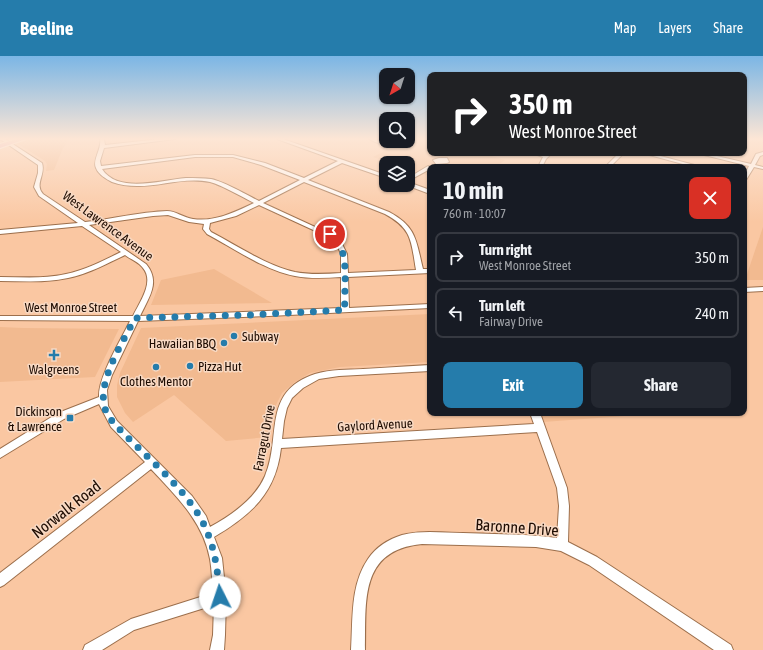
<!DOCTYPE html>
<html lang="en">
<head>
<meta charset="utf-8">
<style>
	body { margin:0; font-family:"Asap Condensed",sans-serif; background:#242831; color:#f1f3f6; height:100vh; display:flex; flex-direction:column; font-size:15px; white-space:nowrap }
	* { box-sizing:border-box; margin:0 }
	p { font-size:13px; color:#9ea1a6 }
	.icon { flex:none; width:22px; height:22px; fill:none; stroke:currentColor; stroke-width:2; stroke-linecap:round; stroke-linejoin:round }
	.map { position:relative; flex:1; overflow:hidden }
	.panel { position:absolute; left:427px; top:108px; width:320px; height:252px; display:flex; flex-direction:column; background:#171b24; border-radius:8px; box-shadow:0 1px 3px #0004 }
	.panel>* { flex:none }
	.banner { position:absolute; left:427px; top:16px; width:320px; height:84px; border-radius:8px; box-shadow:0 1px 3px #0004; background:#202124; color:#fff; overflow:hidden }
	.needle { width:26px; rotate:219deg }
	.buttons { position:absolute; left:379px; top:12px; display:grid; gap:8px }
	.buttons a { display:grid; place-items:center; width:36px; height:36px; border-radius:8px; background:#171b24; box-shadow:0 1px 3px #0004; font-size:20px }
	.pin { position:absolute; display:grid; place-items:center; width:34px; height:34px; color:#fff; margin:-17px; border:2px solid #fff; border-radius:50%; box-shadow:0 1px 4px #0007 }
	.me { position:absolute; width:44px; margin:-22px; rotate:356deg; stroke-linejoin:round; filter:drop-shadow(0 0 3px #0008) }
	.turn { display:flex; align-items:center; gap:14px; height:84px; padding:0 16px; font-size:18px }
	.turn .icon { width:52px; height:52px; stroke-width:2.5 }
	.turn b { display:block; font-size:28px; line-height:34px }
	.round { display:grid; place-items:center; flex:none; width:42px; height:42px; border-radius:8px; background:#242831 }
	.head { display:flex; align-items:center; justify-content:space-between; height:68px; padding:0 16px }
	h1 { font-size:24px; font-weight:700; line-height:30px }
	.cta { display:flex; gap:8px; margin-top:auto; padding:8px 16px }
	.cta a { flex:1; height:46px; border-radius:8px; background:#257cab; color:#fff; font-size:16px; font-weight:700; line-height:46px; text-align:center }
	.cta a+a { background:#242831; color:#f1f3f6 }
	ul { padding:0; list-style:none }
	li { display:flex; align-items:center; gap:12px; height:50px; margin:0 8px 6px; padding:0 8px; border:2px solid #363941; border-radius:8px }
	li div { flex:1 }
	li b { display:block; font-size:15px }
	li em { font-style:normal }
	header { display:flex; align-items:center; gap:24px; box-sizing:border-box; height:56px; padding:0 20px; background:#257cab; color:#fff }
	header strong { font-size:19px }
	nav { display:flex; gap:22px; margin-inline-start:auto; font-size:14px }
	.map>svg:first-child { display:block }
	.built { fill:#f2ba90 }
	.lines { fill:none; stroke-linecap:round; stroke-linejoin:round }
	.minor-casing { stroke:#9c6f4c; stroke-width:2 }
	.major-casing { stroke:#fff; stroke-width:2 }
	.minor { fill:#fff; fill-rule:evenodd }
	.major { fill:#e89dbb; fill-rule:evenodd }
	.route { stroke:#257cab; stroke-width:7; stroke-dasharray:0 12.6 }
	.poi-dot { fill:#257cab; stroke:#f8d9c3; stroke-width:1.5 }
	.labels { text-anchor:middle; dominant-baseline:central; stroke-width:3; stroke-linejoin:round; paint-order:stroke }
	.street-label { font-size:13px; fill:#1e0c02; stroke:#f8d9c3 }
	.poi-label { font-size:13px; fill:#1e0c02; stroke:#f8d9c3; text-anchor:start }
	.near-street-label { font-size:16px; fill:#1e0c02; stroke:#f8d9c3 }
</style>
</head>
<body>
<header>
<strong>Beeline</strong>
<nav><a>Map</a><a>Layers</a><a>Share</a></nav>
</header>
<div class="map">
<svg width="763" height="594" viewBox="0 0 763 594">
	<rect width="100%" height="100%" fill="#fac7a2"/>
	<!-- built -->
	<g class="built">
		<polygon points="29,83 69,83 63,92 54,114 46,115 47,108 45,105 17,87"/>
		<polygon points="408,83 430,83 430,97 481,97 505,104 495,111 430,111 430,120 408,113 408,107 391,107 373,101 404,85 408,85"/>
		<polygon points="763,171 763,224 745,224"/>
		<polygon points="214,213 272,247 151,249 161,224"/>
		<polygon points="430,258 430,306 340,311 310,317 295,326 282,337 272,357 268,381 226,385 174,339 133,366 125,357 117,341 117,329 120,317 141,272"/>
		<polygon points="0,271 23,272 119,273 95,321 0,326"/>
		<polygon points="539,357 665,357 543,366"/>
	</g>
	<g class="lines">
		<defs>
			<g id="minor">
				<path d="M 0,83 L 5,83 L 42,107 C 46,119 34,128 43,138 L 85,166 C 112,163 139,156 167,155 C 176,155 184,162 193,163 C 215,166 235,156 254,147 C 242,141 222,129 210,126 C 177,119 146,138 112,126 C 106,123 98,118 96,112 C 92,104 102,93 100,83 L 104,83 L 105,89 L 160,83 L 175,83 L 104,92 L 100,105 L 101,110 L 195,99 L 233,99 L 265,107 L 304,122 L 338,105 L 277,83 L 283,83 L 386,119 L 386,122 L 342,107 L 308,124 L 389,156 C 417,171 416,185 423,213 L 430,213 L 430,217 L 348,221 L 349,252 L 430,248 L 430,252 L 269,260 L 138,265 L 112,319 L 107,334 L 108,350 L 117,365 L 192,440 L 206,460 L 210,471 C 232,459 255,443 265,420 C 282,381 261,336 315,318 C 331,313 347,314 363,313 C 385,312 408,310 430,309 L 430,315 L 339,320 L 319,323 L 303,332 L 292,342 L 287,352 L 284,365 L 282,383 L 534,368 L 530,357 L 540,357 L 567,432 L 569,450 L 568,486 L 597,501 L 731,589 L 733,594 L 714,594 L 589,509 L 561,495 L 536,491 L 422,488 C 359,494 366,545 365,594 L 351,594 C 353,564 350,529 368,503 C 376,491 389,483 402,479 C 422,474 443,477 463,477 C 494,478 526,478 557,482 L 559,450 L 557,432 L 537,376 L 281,392 C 276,437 251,459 214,481 L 222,502 L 226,541 L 225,579 L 224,594 L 210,594 L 213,579 L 214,549 L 134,574 L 102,594 L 83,594 L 85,589 L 131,563 L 213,537 C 212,526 212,514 210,503 C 203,465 176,440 151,413 L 4,529 L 0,531 L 0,517 L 145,406 L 111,371 L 99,348 L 64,363 L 0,402 L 0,393 L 58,357 L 99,341 C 98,321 121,284 130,265 L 0,264 L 0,260 L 133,260 C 139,247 155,226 143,212 C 139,206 130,203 125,199 C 106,208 88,218 68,222 C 45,227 23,225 0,225 L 0,221 C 22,221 44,223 66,218 C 85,214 103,205 121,196 L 82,170 L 0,178 L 0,174 L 78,167 L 39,140 L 34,131 L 38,117 L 38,109 ZM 195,101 L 233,101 L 261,109 L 300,124 L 259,145 C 247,139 223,125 211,123 C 203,122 195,122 186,122 C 162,124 118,138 102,113 ZM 304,126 L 385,158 C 413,173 411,186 416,214 L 348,217 L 347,198 L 339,182 L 263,147 ZM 259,149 L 335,184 L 341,198 L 341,217 C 326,218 310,219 295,216 C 265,209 238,190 211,176 L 209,173 L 210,167 L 236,160 ZM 168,159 L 189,166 L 204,168 L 203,173 L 207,178 C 233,192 266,215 295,220 C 310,223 326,222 341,221 L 341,252 L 140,260 C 149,241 161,226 146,208 L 89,169 L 153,160 Z"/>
				<polygon points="369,83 375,83 384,87 380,88"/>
				<polygon points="763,96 763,99 760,100 755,109 763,111 763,113 754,111 746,124 744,125 744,120 749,110 696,97 704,97 751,108 756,98"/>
				<polygon points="532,97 545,99 547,97 552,97 546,103 542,111 538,111 543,101"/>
				<polygon points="619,97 624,97 610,111 605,111"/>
				<polygon points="642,97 649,97 702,111 694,111"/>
				<polygon points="439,102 447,102 449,106 447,107 436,108 433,104"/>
				<polygon points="428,110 432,111 430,111 430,113 408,125 408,122"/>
				<polygon points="408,126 430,134 430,138 406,129 408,129"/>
				<polygon points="763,231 763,235 744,236 744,232"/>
			</g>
			<polygon id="major" points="17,83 26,83 0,92 0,88"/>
		</defs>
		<!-- minor casing -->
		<use href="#minor" class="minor-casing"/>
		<!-- major casing -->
		<use href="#major" class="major-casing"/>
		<!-- minor -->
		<use href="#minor" class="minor"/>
		<!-- major -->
		<use href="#major" class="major"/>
	</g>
	<!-- sky -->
	<linearGradient id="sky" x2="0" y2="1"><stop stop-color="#7bb6e5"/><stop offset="0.5" stop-color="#fde6d5"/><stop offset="1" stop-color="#fde6d5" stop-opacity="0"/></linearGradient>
	<rect width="763" height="166" fill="url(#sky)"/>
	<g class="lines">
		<!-- route -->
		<path class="route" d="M 220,541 C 218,520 216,498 208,478 C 192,435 143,400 112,365 C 109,360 105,355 104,349 C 99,322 123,286 135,262 L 249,259 L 345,254 C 343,232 352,192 330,178"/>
	</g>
	<!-- markers -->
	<g class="poi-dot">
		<circle cx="234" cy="280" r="4"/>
		<circle cx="224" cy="287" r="4"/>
		<path d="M52 293h4v4h4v4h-4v4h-4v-4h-4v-4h4z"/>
		<circle cx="190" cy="310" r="4"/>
		<circle cx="156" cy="311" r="4"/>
		<rect x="66" y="358" width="8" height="8" rx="2"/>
	</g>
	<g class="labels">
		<!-- street labels -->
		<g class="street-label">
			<text transform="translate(108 170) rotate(36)">West Lawrence Avenue</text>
			<text x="71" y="251">West Monroe Street</text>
			<text transform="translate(375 369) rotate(-3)">Gaylord Avenue</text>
			<text transform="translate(264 382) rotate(-79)">Farragut Drive</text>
		</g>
		<!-- poi labels -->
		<g class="poi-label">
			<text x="242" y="280">Subway</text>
			<text x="216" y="287" text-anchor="end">Hawaiian BBQ</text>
			<text x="198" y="310">Pizza Hut</text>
			<text x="54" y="313" text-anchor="middle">Walgreens</text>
			<text x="156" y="325" text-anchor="middle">Clothes Mentor</text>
			<text x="62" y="355" text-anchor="end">Dickinson<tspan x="62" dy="15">&amp; Lawrence</tspan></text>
		</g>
		<!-- near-street labels -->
		<g class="near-street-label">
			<text transform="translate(66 453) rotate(-38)">Norwalk Road</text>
			<text transform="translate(517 471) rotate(4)">Baronne Drive</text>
		</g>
	</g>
</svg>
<div class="buttons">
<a><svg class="needle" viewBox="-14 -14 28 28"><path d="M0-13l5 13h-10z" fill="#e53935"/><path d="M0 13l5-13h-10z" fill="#9ea1a6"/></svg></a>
<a><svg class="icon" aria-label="search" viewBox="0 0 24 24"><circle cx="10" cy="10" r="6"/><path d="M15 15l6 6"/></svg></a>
<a><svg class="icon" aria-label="layers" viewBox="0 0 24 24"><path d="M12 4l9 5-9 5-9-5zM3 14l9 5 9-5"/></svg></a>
</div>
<div class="pin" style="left:330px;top:178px;background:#d93025"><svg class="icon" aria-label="arrive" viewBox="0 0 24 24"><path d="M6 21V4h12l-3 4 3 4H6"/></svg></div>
<svg class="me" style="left:220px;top:541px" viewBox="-20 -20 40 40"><circle r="19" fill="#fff"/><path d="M0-13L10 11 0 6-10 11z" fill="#257cab"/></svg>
<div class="banner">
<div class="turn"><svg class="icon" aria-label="right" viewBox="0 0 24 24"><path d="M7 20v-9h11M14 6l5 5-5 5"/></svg><div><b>350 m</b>West Monroe Street</div></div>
</div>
<section class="panel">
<div class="head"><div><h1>10 min</h1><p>760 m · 10:07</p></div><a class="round" style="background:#d93025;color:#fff"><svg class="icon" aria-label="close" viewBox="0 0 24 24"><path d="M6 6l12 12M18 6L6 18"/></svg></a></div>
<ul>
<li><svg class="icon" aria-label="right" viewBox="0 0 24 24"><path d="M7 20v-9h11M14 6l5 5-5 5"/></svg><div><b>Turn right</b><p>West Monroe Street</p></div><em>350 m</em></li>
<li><svg class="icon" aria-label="left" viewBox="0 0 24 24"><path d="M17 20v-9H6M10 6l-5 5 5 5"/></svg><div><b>Turn left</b><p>Fairway Drive</p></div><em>240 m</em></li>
</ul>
<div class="cta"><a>Exit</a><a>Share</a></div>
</section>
</div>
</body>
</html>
